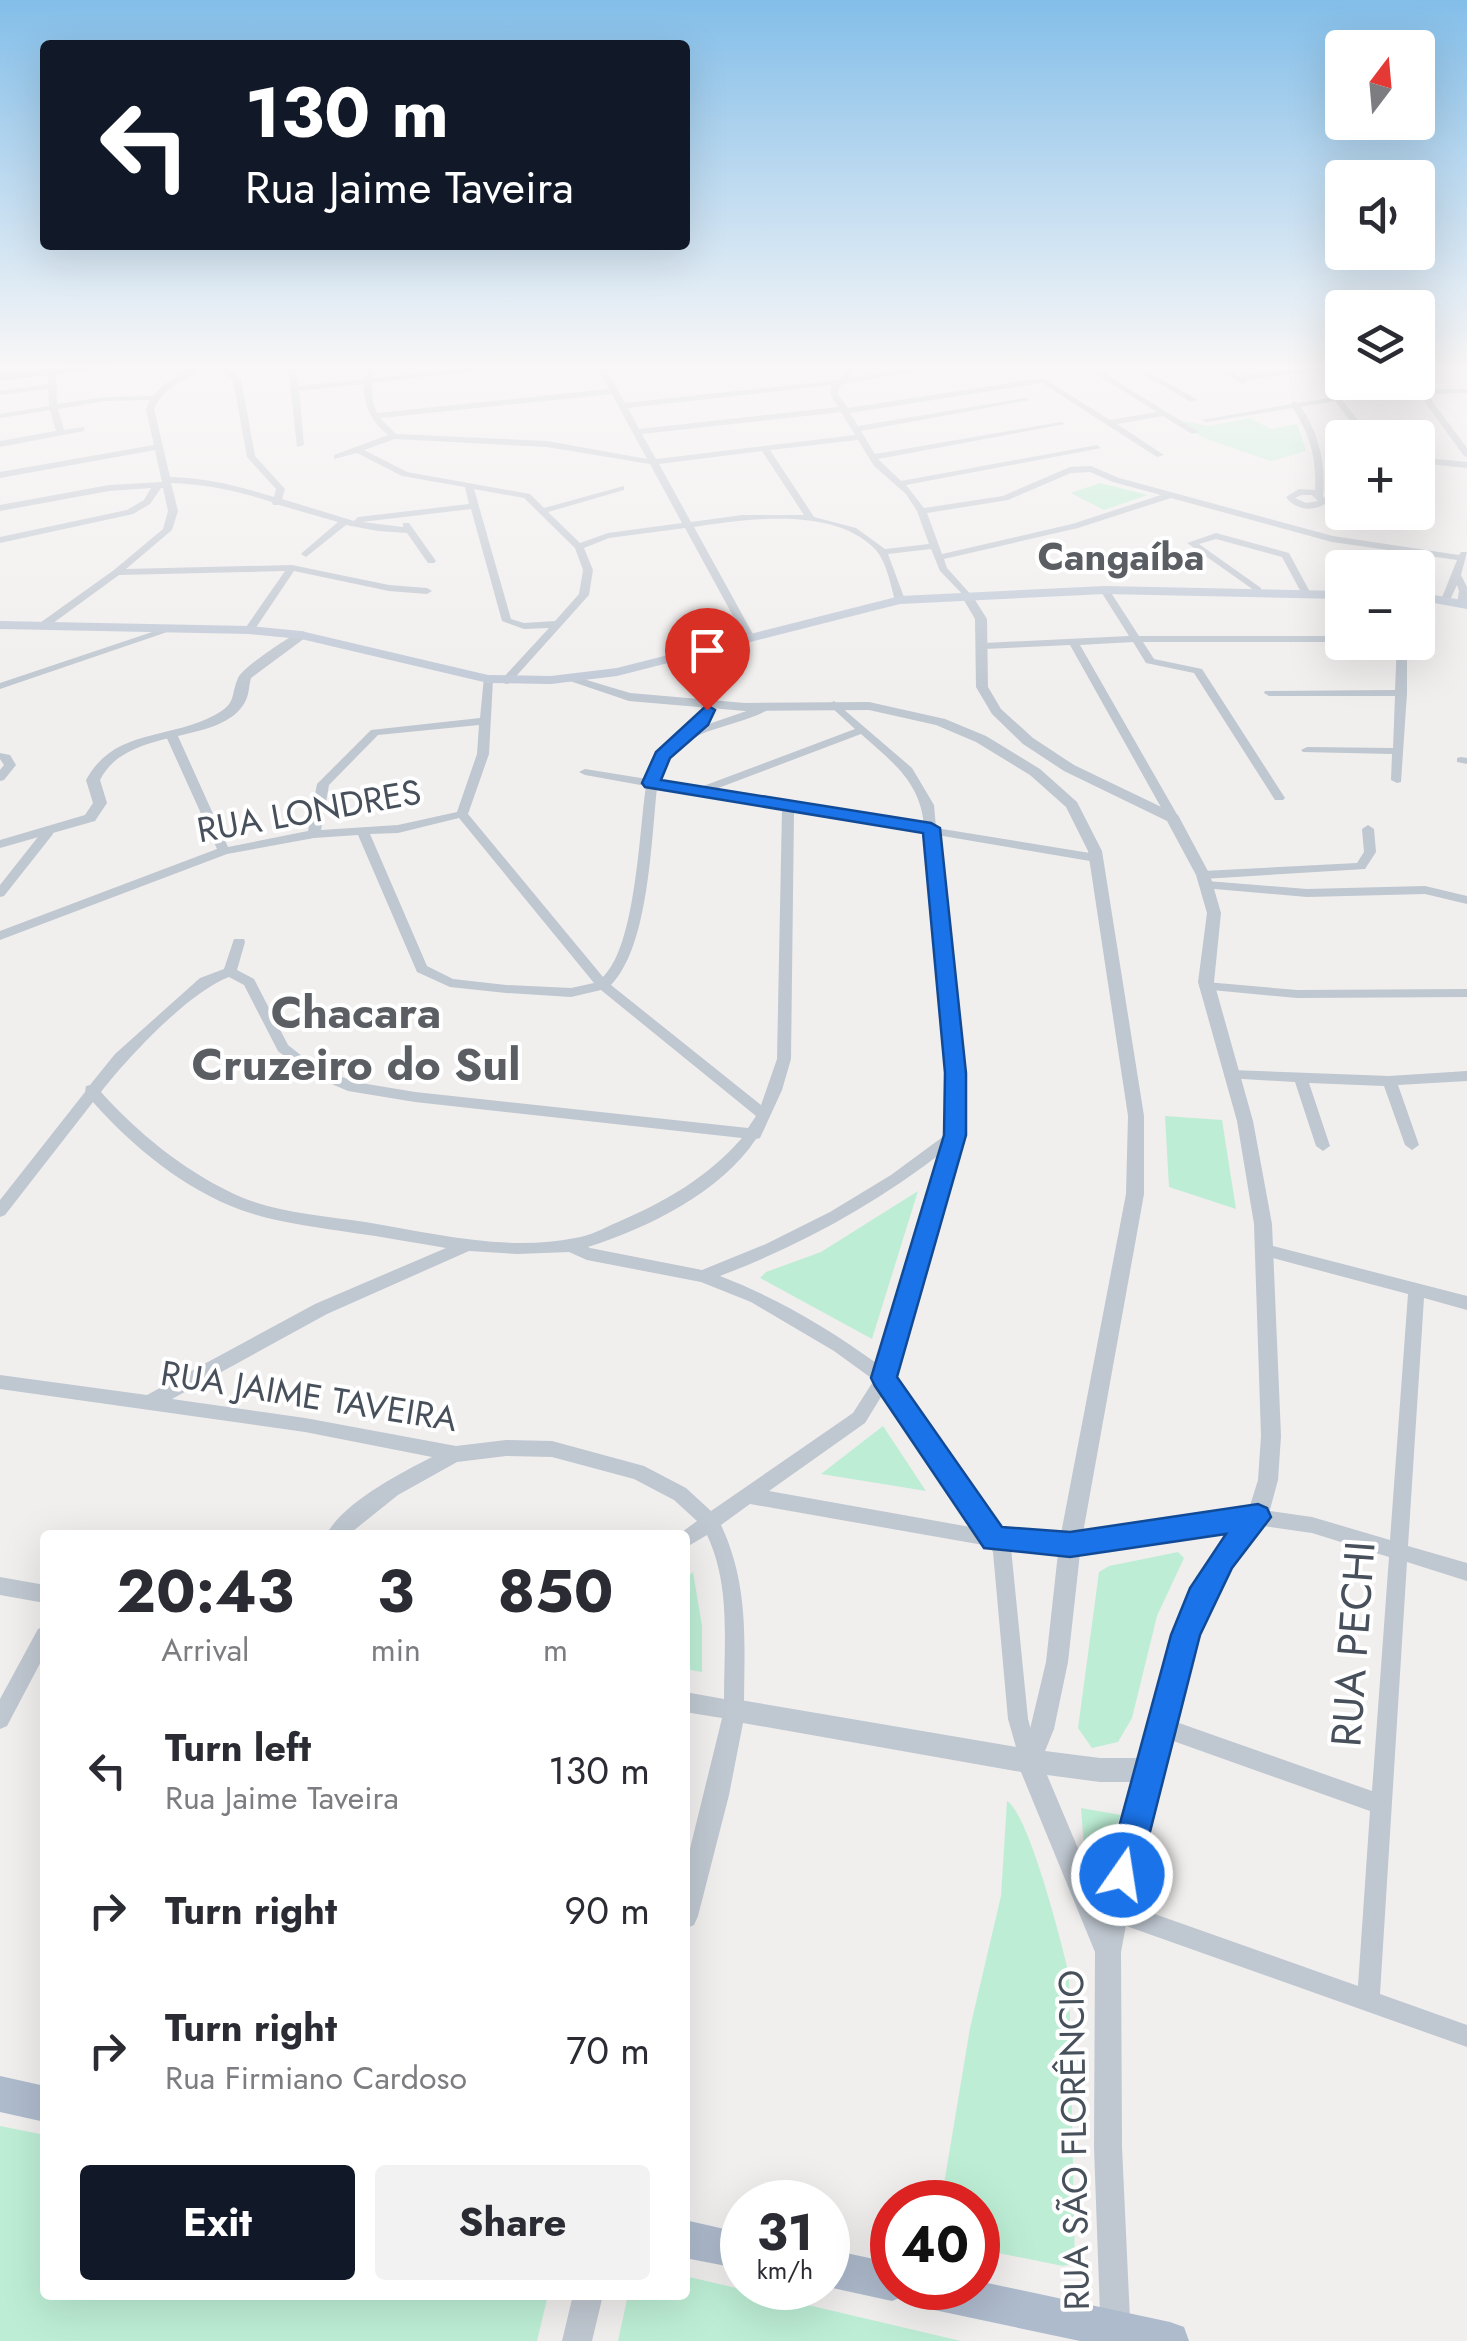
<!DOCTYPE html>
<html lang="en">
<head>
<meta charset="utf-8">
<style>
	body { margin:0; font-family:Jost,sans-serif; background:#f2f2f3; color:#2b2b33; height:100vh; display:flex; flex-direction:column; font-size:38px; white-space:nowrap }
	* { box-sizing:border-box; margin:0 }
	p { font-size:32px; color:#7c7c81 }
	.icon { flex:none; width:55px; height:55px; fill:none; stroke:currentColor; stroke-width:2; stroke-linecap:round; stroke-linejoin:round }
	.map { position:relative; flex:1; overflow:hidden }
	.drawer { position:absolute; left:40px; top:1530px; width:650px; height:770px; display:flex; flex-direction:column; background:#fff; border-radius:10px; box-shadow:0 10px 40px #0002 }
	.drawer>* { flex:none }
	.top-card { position:absolute; left:40px; top:40px; width:650px; height:210px; border-radius:10px; box-shadow:0 10px 40px #0002; background:#111827; color:#fff; overflow:hidden }
	.needle { width:65px; rotate:16deg }
	.tools { position:absolute; left:1325px; top:30px; display:grid; gap:20px }
	.tools a { display:grid; place-items:center; width:110px; height:110px; border-radius:10px; background:#fff; box-shadow:0 10px 40px #0002; font-size:50px }
	.speed { position:absolute; left:720px; top:2180px; display:flex; gap:20px; font-size:50px; font-weight:700; text-align:center }
	.speed>* { display:grid; place-content:center; width:130px; height:130px; border-radius:50%; background:#fff; box-shadow:0 10px 40px #0002; line-height:1 }
	.speed small { font-size:25px; font-weight:400 }
	.speed .limit { border:15px solid #d22; background:#fff; color:#111 }
	.pin { position:absolute; display:grid; place-items:center; width:85px; height:85px; color:#fff; margin:-102px -42px; border-radius:50% 50% 50% 0; rotate:-45deg; box-shadow:0 0 10px #0007 }
	.pin .icon { rotate:45deg }
	.me { position:absolute; width:110px; margin:-55px; rotate:13deg; stroke-linejoin:round; filter:drop-shadow(0 0 8px #0008) }
	.turn { display:flex; align-items:center; gap:35px; height:210px; padding:0 40px; font-size:45px }
	.turn .icon { width:130px; height:130px; stroke-width:2.5 }
	.turn b { display:block; font-size:70px; line-height:85px }
	.eta { display:flex; justify-content:space-evenly; align-items:center; height:170px; text-align:center }
	.eta b { font-size:60px; font-weight:700; line-height:70px }
	.button { display:flex; gap:20px; margin-top:auto; padding:20px 40px }
	.button a { flex:1; height:115px; border-radius:10px; background:#111827; color:#fff; font-size:40px; font-weight:700; line-height:115px; text-align:center }
	.button a+a { background:#f2f2f3; color:#2b2b33 }
	ul { padding:0; list-style:none }
	li { display:flex; align-items:center; gap:30px; height:140px; padding:0 40px }
	li div { flex:1 }
	li b { display:block; font-size:38px }
	li em { font-style:normal }
	.map>svg:first-child { display:block }
	.green { fill:#bdeed5 }
	.lines { fill:none; stroke-linecap:round; stroke-linejoin:round }
	.minor { fill:#bfc7d0; fill-rule:evenodd }
	.tertiary { fill:#bfc7d0; fill-rule:evenodd }
	.secondary { fill:#c1cad7; fill-rule:evenodd }
	.primary { fill:#aebbcd; fill-rule:evenodd }
	.rail { stroke:#b1b3b9; stroke-width:2.5 }
	.route { fill:#1a73e8; stroke:#114b97; stroke-width:2.5 }
	.labels { text-anchor:middle; dominant-baseline:central; stroke-width:8; stroke-linejoin:round; paint-order:stroke }
	.street-label { font-size:35px; fill:#47505b; stroke:#fff }
	.far-district-label { font-size:38px; font-weight:bold; fill:#5b5e63; stroke:#fff }
	.near-street-label { font-size:42px; fill:#47505b; stroke:#fff }
	.district-label { font-size:45px; font-weight:bold; fill:#5b5e63; stroke:#fff }
</style>
</head>
<body>
<div class="map">
<svg width="1467" height="2341" viewBox="0 0 1467 2341">
	<rect width="100%" height="100%" fill="#f1eeee"/>
	<!-- green -->
	<g class="green">
		<polygon points="1250,418 1271,429 1297,424 1306,451 1271,461 1204,438 1173,419 1209,426"/>
		<polygon points="1100,483 1148,495 1104,510 1071,493"/>
		<polygon points="1165,1116 1222,1120 1236,1209 1169,1187"/>
		<polygon points="918,1191 872,1339 760,1278 766,1272 821,1252"/>
		<polygon points="883,1426 885,1429 926,1491 821,1474"/>
		<polygon points="1178,1552 1184,1558 1157,1616 1132,1718 1118,1742 1092,1748 1078,1728 1099,1572 1109,1566"/>
		<polygon points="693,1572 702,1626 702,1672 685,1669 685,1579"/>
		<path d="M 1007,1801 C 1029,1814 1062,1944 1069,1974 L 1075,2263 L 1063,2266 L 978,2249 L 978,2202 L 941,2202 L 970,2028 L 1001,1896 Z"/>
		<polygon points="1081,1808 1121,1815 1109,1843 1106,1866 1085,1859"/>
		<polygon points="0,2126 45,2135 45,2295 548,2295 537,2341 0,2341"/>
		<polygon points="685,2276 961,2341 618,2341 628,2295 685,2295"/>
	</g>
	<g class="lines">
		<!-- minor -->
		<g class="minor">
			<path d="M 196,363 L 211,363 L 210,365 L 228,369 L 241,379 L 255,456 L 285,489 L 282,499 L 354,521 L 358,517 L 469,504 L 465,487 L 402,476 L 357,453 L 334,459 L 334,455 L 388,435 C 372,422 363,406 364,384 L 299,391 L 304,445 L 297,447 L 288,363 L 296,363 L 298,386 L 365,379 L 371,363 L 379,363 L 373,378 L 519,363 L 543,363 L 372,383 L 373,403 L 377,413 L 609,389 L 595,363 L 603,363 L 625,403 L 838,380 L 847,372 L 845,363 L 853,363 L 855,372 L 849,378 L 947,363 L 965,363 L 843,384 L 839,388 L 838,394 L 848,408 L 1043,378 L 1110,420 L 1157,412 L 1078,363 L 1087,363 L 1199,432 L 1192,434 L 1163,416 L 1117,424 L 1164,455 L 1157,457 L 1042,383 L 850,413 L 858,426 L 1025,398 L 1029,400 L 861,431 L 875,454 L 1061,422 L 1065,424 L 878,459 L 901,481 L 1097,445 L 1101,448 L 906,485 L 924,508 L 1003,496 L 1070,467 L 1091,466 L 1119,478 L 1333,536 L 1459,555 L 1461,552 L 1467,552 L 1461,575 L 1467,587 L 1467,604 L 1462,607 L 1457,604 L 1459,591 L 1457,585 L 1449,602 L 1441,600 L 1457,560 L 1332,542 L 1171,498 L 1078,528 L 944,559 L 947,568 L 973,597 L 968,600 L 940,571 L 931,549 L 888,554 L 905,600 L 900,603 L 895,600 C 890,584 887,562 875,549 C 833,506 747,519 694,527 L 754,636 L 753,638 L 744,636 L 685,528 L 609,538 L 584,548 L 593,570 L 589,595 L 510,683 L 506,684 L 501,681 L 502,679 L 549,628 L 524,629 L 502,621 L 471,509 L 362,522 L 403,527 L 403,523 L 409,523 L 436,561 L 434,563 L 428,563 L 407,533 L 378,531 L 346,525 L 306,557 L 301,554 L 303,552 L 338,522 L 279,505 L 273,505 L 272,502 C 238,491 206,484 171,483 L 178,511 L 172,530 L 126,569 L 292,565 L 389,585 L 427,588 L 432,591 L 427,594 L 389,591 L 294,571 L 253,632 L 249,633 L 244,630 L 285,571 L 119,575 L 45,629 L 37,629 L 37,625 L 114,570 L 163,529 L 168,511 L 163,488 L 161,488 L 150,504 L 133,514 L 0,543 L 0,537 L 127,510 L 144,500 L 151,488 L 109,491 L 0,511 L 0,505 L 109,485 L 162,482 L 155,450 L 0,478 L 0,472 L 154,445 L 146,409 L 150,400 L 105,401 L 58,409 L 64,430 L 84,427 L 84,431 L 0,447 L 0,441 L 56,431 L 50,410 L 0,418 L 0,414 L 49,406 L 48,389 L 0,395 L 0,391 L 48,384 L 48,371 L 52,369 L 56,371 L 57,404 L 105,397 L 153,396 L 163,385 L 197,366 ZM 205,368 L 222,373 L 233,380 L 247,457 L 276,489 L 274,497 C 239,486 206,478 170,477 L 154,409 C 164,387 185,379 205,368 ZM 832,385 L 830,394 L 838,407 L 639,429 L 628,408 ZM 612,394 L 647,459 L 547,441 L 396,434 L 380,418 ZM 841,412 L 855,435 L 656,459 L 642,434 ZM 395,439 L 547,447 L 650,464 L 682,523 L 608,533 L 580,543 L 548,512 L 624,490 L 624,486 L 544,508 L 530,494 L 407,472 L 364,450 ZM 858,440 L 874,466 L 906,494 L 917,511 L 929,544 L 885,549 L 856,528 L 814,517 L 770,450 ZM 762,451 L 804,515 L 742,515 L 691,522 L 659,464 ZM 1090,472 L 1113,482 L 1161,495 L 1072,524 L 942,554 L 927,513 L 1008,500 L 1071,473 ZM 474,489 L 524,498 L 575,548 L 583,570 L 579,594 L 555,621 L 524,623 L 511,619 Z"/>
			<polygon points="1123,363 1132,363 1198,400 1191,402"/>
			<polygon points="1203,363 1213,363 1238,376 1341,364 1342,368 1245,380 1247,382 1243,384"/>
			<path d="M 1416,383 L 1423,389 L 1467,389 L 1467,393 L 1427,394 L 1467,448 L 1467,457 L 1464,456 L 1419,394 L 1378,394 L 1342,400 L 1372,438 L 1363,438 L 1335,401 L 1301,407 C 1319,434 1326,463 1323,496 L 1328,502 C 1315,512 1296,511 1286,497 L 1299,489 L 1315,490 C 1317,460 1310,434 1293,408 L 1206,422 L 1202,420 L 1291,404 L 1294,401 L 1298,403 L 1378,390 L 1415,389 L 1412,385 ZM 1301,495 L 1312,495 L 1318,501 L 1306,503 L 1295,498 Z"/>
			<polygon points="1418,457 1467,462 1467,468 1418,463"/>
			<polygon points="1345,512 1359,512 1391,525 1383,527"/>
			<polygon points="1216,533 1289,553 1310,592 1302,594 1282,557 1216,539 1199,544 1261,588 1261,592 1258,593 1187,543"/>
			<polygon points="1102,588 1108,588 1139,636 1342,636 1342,642 1143,642 1154,659 1202,669 1285,798 1283,800 1275,800 1194,673 1146,663 1133,642 1080,645 1179,818 1173,822 1167,818 1070,645 984,649 979,646 984,643 1129,636 1100,590"/>
			<polygon points="167,627 176,629 0,689 0,683"/>
			<polygon points="1397,642 1407,642 1407,693 1401,782 1397,783 1391,780 1392,754 1303,752 1301,750 1307,747 1393,748 1395,696 1269,696 1264,693 1265,691 1395,690"/>
			<path d="M 484,677 L 493,679 L 489,754 L 468,814 L 603,977 C 636,945 639,832 646,786 L 585,775 L 579,772 L 585,769 L 647,779 C 654,745 687,739 702,710 L 700,704 L 705,701 L 709,702 L 712,710 L 703,726 L 764,705 L 773,707 C 735,731 669,726 659,781 L 698,788 L 855,729 L 830,706 L 829,704 L 834,701 L 912,768 L 934,805 L 936,828 L 1096,854 L 1102,858 L 1096,862 L 937,835 L 962,1073 L 962,1135 L 955,1172 L 893,1377 L 999,1531 L 1070,1536 L 1257,1509 L 1312,1517 L 1390,1540 L 1408,1294 L 1265,1256 L 1259,1254 L 1257,1250 L 1259,1246 L 1265,1244 L 1467,1296 L 1467,1310 L 1424,1298 L 1408,1546 L 1467,1563 L 1467,1581 L 1407,1562 L 1380,1994 L 1467,2025 L 1467,2047 L 1115,1922 L 1107,1919 L 1104,1911 L 1107,1903 L 1115,1900 L 1358,1986 L 1370,1811 L 1162,1737 L 1155,1734 L 1152,1727 L 1155,1720 L 1162,1717 L 1372,1791 L 1389,1557 L 1312,1533 L 1257,1525 L 1070,1552 L 1011,1548 L 1028,1719 L 1039,1761 L 1036,1768 L 1029,1771 L 1022,1768 L 1008,1719 L 993,1552 L 989,1546 L 750,1504 L 721,1525 C 750,1587 744,1644 744,1710 L 741,1717 L 734,1720 L 685,1712 L 685,1692 L 724,1699 C 724,1643 731,1586 707,1535 L 685,1548 L 685,1535 L 678,1535 L 697,1521 L 674,1500 L 634,1479 L 552,1457 L 506,1456 L 457,1462 L 398,1495 L 348,1535 L 326,1535 C 344,1502 399,1474 432,1457 L 305,1432 L 0,1389 L 0,1375 L 147,1395 L 315,1304 L 446,1248 C 415,1243 385,1237 354,1233 C 316,1227 278,1223 241,1210 C 184,1189 133,1147 93,1102 L 5,1215 L 0,1217 L 0,1200 L 85,1092 L 86,1086 L 90,1085 L 115,1054 L 200,978 L 224,969 L 234,939 L 244,939 L 245,942 L 237,970 L 254,979 L 288,1045 L 316,1067 L 355,1082 L 415,1092 L 748,1128 L 756,1116 L 601,990 L 571,997 L 506,993 L 450,987 L 417,972 L 358,835 L 314,838 L 227,854 L 0,940 L 0,931 L 217,849 L 165,734 L 167,732 L 171,731 L 177,734 L 228,847 L 308,831 L 317,784 L 371,730 L 480,718 ZM 479,725 L 477,754 L 457,812 L 398,825 L 321,830 L 329,785 L 378,735 ZM 861,734 C 892,762 920,781 924,825 L 713,790 ZM 657,788 L 782,809 L 777,1059 L 761,1105 L 611,985 C 649,946 651,841 657,788 ZM 794,811 L 925,833 L 948,1073 L 948,1133 L 891,1175 L 830,1212 L 766,1244 L 702,1270 L 590,1248 L 588,1247 C 648,1228 721,1192 756,1139 L 760,1138 L 782,1090 L 791,1059 ZM 459,818 L 594,983 L 571,988 L 506,985 L 453,979 L 427,966 L 370,834 L 398,833 ZM 229,977 L 244,985 L 278,1051 L 306,1073 L 348,1091 L 415,1102 L 742,1138 C 707,1178 666,1201 618,1222 C 604,1228 590,1236 575,1238 C 507,1252 432,1233 365,1222 C 320,1215 273,1213 232,1193 C 182,1169 138,1133 101,1092 C 128,1057 189,992 229,977 ZM 944,1151 L 879,1365 C 830,1329 777,1298 720,1276 C 801,1245 876,1204 944,1151 ZM 469,1251 L 517,1254 L 569,1252 L 587,1260 L 701,1282 L 751,1302 L 834,1351 L 874,1380 L 853,1413 L 711,1511 L 686,1488 L 644,1466 L 552,1441 L 506,1440 L 456,1446 L 305,1418 L 172,1399 L 327,1314 ZM 884,1392 L 976,1528 L 769,1491 L 865,1423 Z"/>
			<polygon points="0,753 10,755 16,765 4,780 0,781 0,770 4,765 0,759"/>
			<polygon points="1461,757 1467,758 1467,764 1457,762 1457,758"/>
			<polygon points="1368,825 1374,829 1376,852 1365,869 1203,879 1197,875 1203,871 1357,863 1364,852 1362,829"/>
			<polygon points="49,827 53,828 53,834 4,896 0,897 0,885 45,828"/>
			<polygon points="1207,881 1307,889 1425,886 1467,896 1467,904 1425,894 1307,897 1203,888 1201,885"/>
			<polygon points="1206,982 1297,990 1467,989 1467,997 1297,998 1201,989 1199,986 1201,983"/>
			<polygon points="1231,1070 1389,1076 1467,1071 1467,1081 1398,1085 1419,1145 1412,1150 1405,1145 1384,1086 1309,1083 1330,1146 1323,1151 1316,1146 1295,1082 1226,1078 1224,1075"/>
			<polygon points="0,1577 45,1585 45,1603 0,1595"/>
			<polygon points="45,1626 45,1654 7,1726 0,1729 0,1699 38,1629"/>
		</g>
		<!-- tertiary -->
		<g class="tertiary">
			<path d="M 964,595 L 972,595 L 987,619 L 988,687 L 1001,709 L 1033,738 L 1074,765 L 1178,815 L 1210,875 L 1221,913 L 1214,982 L 1253,1121 L 1272,1224 L 1281,1436 L 1278,1480 L 1268,1517 L 1231,1566 L 1209,1602 L 1197,1635 L 1142,1840 L 1121,1952 L 1122,2147 L 1131,2341 L 1101,2341 L 1094,2147 L 1095,1952 L 1021,1772 L 743,1723 L 729,1795 L 698,1916 L 694,1925 L 685,1929 L 685,1869 L 726,1702 L 734,1699 L 1022,1748 L 1030,1729 L 1046,1662 L 1059,1544 L 1126,1194 L 1128,1116 L 1088,851 L 1066,807 L 1030,775 L 976,742 L 936,725 L 869,710 L 745,711 L 629,701 L 564,679 L 570,675 L 630,693 L 745,703 L 869,702 L 945,719 L 986,736 L 1040,769 L 1077,802 L 1102,851 L 1144,1116 L 1144,1194 L 1081,1544 L 1068,1662 L 1054,1729 L 1045,1751 L 1100,1758 L 1141,1758 L 1175,1635 L 1189,1597 L 1215,1552 L 1248,1512 L 1258,1480 L 1261,1436 L 1254,1224 L 1237,1121 L 1198,982 L 1207,913 L 1196,875 L 1167,821 L 1064,771 L 1023,744 L 992,714 L 976,687 L 975,619 L 962,597 ZM 1047,1775 L 1100,1782 L 1134,1782 L 1118,1840 L 1104,1910 Z"/>
			<path d="M 301,631 L 305,632 L 305,638 L 251,678 C 249,685 249,694 246,700 C 224,747 128,724 100,780 L 107,803 L 95,821 L 0,848 L 0,840 L 85,815 L 93,803 L 86,780 C 114,728 169,740 215,715 C 237,703 230,697 238,678 C 243,667 289,637 301,631 Z"/>
			<polygon points="573,2295 603,2295 592,2341 562,2341"/>
		</g>
		<!-- secondary -->
		<g class="secondary">
			<polygon points="1105,586 1342,591 1342,599 1105,594 900,604 617,676 551,684 488,683 301,639 249,634 0,629 0,621 249,626 301,631 488,675 551,676 617,668 900,596"/>
			<polygon points="1418,592 1467,601 1467,609 1418,600"/>
		</g>
		<!-- primary -->
		<g class="primary">
			<polygon points="107,363 146,363 0,381 0,373"/>
			<polygon points="0,2076 45,2086 45,2122 0,2112"/>
			<polygon points="685,2220 742,2233 742,2269 685,2258"/>
			<polygon points="828,2249 892,2263 892,2288 978,2288 978,2281 1170,2322 1184,2327 1189,2341 1080,2341 920,2307 907,2301 904,2296 892,2301 828,2287"/>
		</g>
		<!-- rail -->
		<polyline class="rail" points="0,364 14,363"/>
	</g>
	<!-- sky -->
	<linearGradient id="sky" x2="0" y2="1"><stop stop-color="#83bee9"/><stop offset="0.53" stop-color="#f9f7f7"/><stop offset="1" stop-color="#f9f7f7" stop-opacity="0"/></linearGradient>
	<rect width="1467" height="691" fill="url(#sky)"/>
	<!-- route -->
	<polygon class="route" points="707,705 715,710 708,725 670,758 661,780 931,823 940,828 966,1073 966,1135 897,1377 1002,1527 1070,1532 1258,1504 1267,1508 1271,1517 1232,1568 1200,1635 1139,1875 1134,1887 1122,1891 1111,1887 1106,1875 1171,1635 1190,1588 1226,1534 1070,1557 984,1548 875,1386 871,1378 944,1135 945,1073 923,833 645,787 642,783 656,752"/>
	<g class="labels">
		<!-- street labels -->
		<g class="street-label">
			<text transform="translate(309 811) rotate(-10)">RUA LONDRES</text>
			<text transform="translate(309 1396) rotate(9)">RUA JAIME TAVEIRA</text>
			<text transform="translate(1074 2140) rotate(-91)">RUA SÃO FLORÊNCIO</text>
		</g>
		<!-- far-district labels -->
		<g class="far-district-label">
			<text x="1121" y="556">Cangaíba</text>
		</g>
		<!-- near-street labels -->
		<g class="near-street-label">
			<text transform="translate(1353 1644) rotate(-86)">RUA PECHI</text>
		</g>
		<!-- district labels -->
		<g class="district-label">
			<text x="356" y="1012">Chacara<tspan x="356" dy="52">Cruzeiro do Sul</tspan></text>
		</g>
	</g>
</svg>
<div class="tools">
<a><svg class="needle" viewBox="-14 -14 28 28"><path d="M0-13l5 13h-10z" fill="#e53935"/><path d="M0 13l5-13h-10z" fill="#7c7c81"/></svg></a>
<a><svg class="icon" aria-label="sound" viewBox="0 0 24 24"><path d="M4 9h4l5-4v14l-5-4H4zM17 9q2 3 0 6"/></svg></a>
<a><svg class="icon" aria-label="layers" viewBox="0 0 24 24"><path d="M12 4l9 5-9 5-9-5zM3 14l9 5 9-5"/></svg></a>
<a>+</a>
<a>−</a>
</div>
<div class="speed"><div>31<small>km/h</small></div><div class="limit">40</div></div>
<div class="pin" style="left:707px;top:710px;background:#d93025"><svg class="icon" aria-label="arrive" viewBox="0 0 24 24"><path d="M6 21V4h12l-3 4 3 4H6"/></svg></div>
<svg class="me" style="left:1122px;top:1875px" viewBox="-20 -20 40 40"><circle r="17" fill="#1a73e8" stroke="#fff" stroke-width="3"/><path d="M0-11L8 9 0 5-8 9z" fill="#fff"/></svg>
<div class="top-card">
<div class="turn"><svg class="icon" aria-label="left" viewBox="0 0 24 24"><path d="M17 20v-9H6M10 6l-5 5 5 5"/></svg><div><b>130 m</b>Rua Jaime Taveira</div></div>
</div>
<section class="drawer">
<div class="eta">
<div><b>20:43</b><p>Arrival</p></div>
<div><b>3</b><p>min</p></div>
<div><b>850</b><p>m</p></div>
</div>
<ul>
<li><svg class="icon" aria-label="left" viewBox="0 0 24 24"><path d="M17 20v-9H6M10 6l-5 5 5 5"/></svg><div><b>Turn left</b><p>Rua Jaime Taveira</p></div><em>130 m</em></li>
<li><svg class="icon" aria-label="right" viewBox="0 0 24 24"><path d="M7 20v-9h11M14 6l5 5-5 5"/></svg><div><b>Turn right</b></div><em>90 m</em></li>
<li><svg class="icon" aria-label="right" viewBox="0 0 24 24"><path d="M7 20v-9h11M14 6l5 5-5 5"/></svg><div><b>Turn right</b><p>Rua Firmiano Cardoso</p></div><em>70 m</em></li>
</ul>
<div class="button"><a>Exit</a><a>Share</a></div>
</section>
</div>
</body>
</html>
